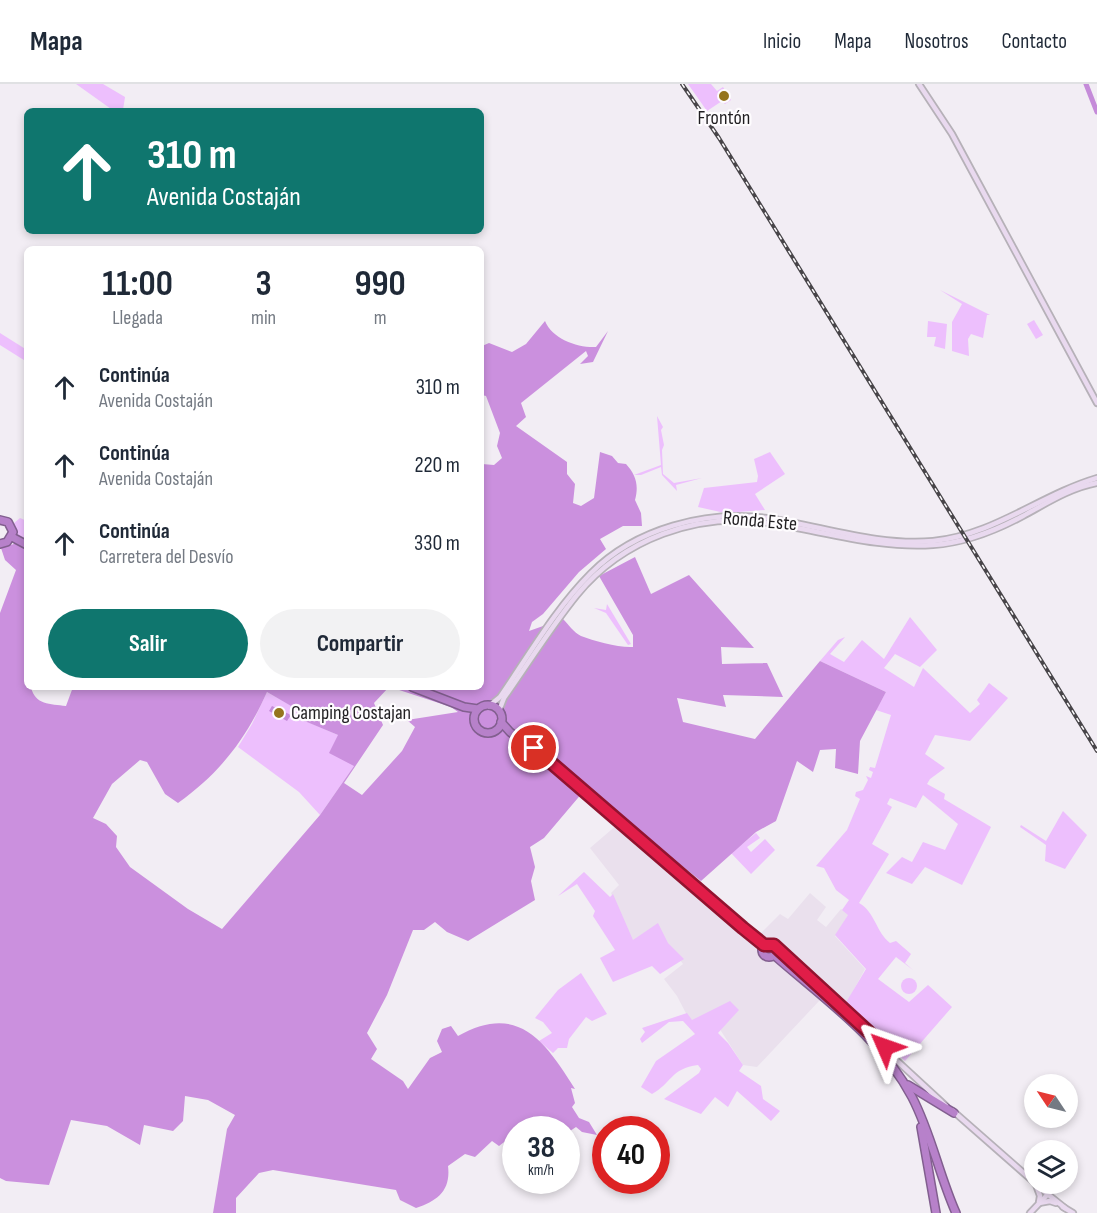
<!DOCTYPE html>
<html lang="es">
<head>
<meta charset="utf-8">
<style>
	body { margin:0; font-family:"Sofia Sans Condensed",sans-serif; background:#f2f2f3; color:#1f2937; height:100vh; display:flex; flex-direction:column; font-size:22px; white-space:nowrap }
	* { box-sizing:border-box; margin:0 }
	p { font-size:20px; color:#747a83 }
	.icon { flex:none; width:33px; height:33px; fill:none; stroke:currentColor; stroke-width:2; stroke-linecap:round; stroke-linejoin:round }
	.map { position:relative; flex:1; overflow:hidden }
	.drawer { position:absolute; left:24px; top:162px; width:460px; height:444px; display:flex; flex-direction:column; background:#fff; border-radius:9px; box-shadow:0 3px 9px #0003 }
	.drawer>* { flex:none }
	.top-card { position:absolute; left:24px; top:24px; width:460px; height:126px; border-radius:9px; box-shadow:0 3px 9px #0003; background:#0f766e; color:#fff; overflow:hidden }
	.needle { width:39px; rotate:305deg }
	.fabs { position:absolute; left:1024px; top:990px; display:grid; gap:12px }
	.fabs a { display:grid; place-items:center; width:54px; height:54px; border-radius:50%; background:#fff; box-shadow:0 3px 9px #0003; font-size:30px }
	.speed { position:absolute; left:502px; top:1032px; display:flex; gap:12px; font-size:30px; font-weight:700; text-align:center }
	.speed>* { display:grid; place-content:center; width:78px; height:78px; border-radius:50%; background:#fff; box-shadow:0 3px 9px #0003; line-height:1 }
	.speed small { font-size:15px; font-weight:400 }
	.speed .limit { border:9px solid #d22; background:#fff; color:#111 }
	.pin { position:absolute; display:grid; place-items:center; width:51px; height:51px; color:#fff; margin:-26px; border:3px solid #fff; border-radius:50%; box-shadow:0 2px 6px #0007 }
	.me { position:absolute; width:66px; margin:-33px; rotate:313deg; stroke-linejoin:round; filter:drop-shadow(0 0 4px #0008) }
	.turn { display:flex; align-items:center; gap:21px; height:126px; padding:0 24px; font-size:27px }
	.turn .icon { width:78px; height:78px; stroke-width:2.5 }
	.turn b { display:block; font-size:42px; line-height:51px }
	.eta { display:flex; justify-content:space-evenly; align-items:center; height:102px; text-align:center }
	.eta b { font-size:36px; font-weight:700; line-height:42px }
	.action { display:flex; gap:12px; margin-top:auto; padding:12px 24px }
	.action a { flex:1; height:69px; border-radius:36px; background:#0f766e; color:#fff; font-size:24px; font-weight:700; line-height:69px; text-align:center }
	.action a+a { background:#f2f2f3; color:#1f2937 }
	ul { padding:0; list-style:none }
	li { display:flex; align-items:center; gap:18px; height:78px; padding:0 24px }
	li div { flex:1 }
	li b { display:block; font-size:22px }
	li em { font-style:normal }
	header { display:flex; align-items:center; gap:36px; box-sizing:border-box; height:84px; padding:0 30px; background:#fff; border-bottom:2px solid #e0e1e3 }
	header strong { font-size:28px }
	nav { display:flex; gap:33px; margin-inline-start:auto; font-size:21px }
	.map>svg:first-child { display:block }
	.built { fill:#eae0ed }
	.green { fill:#edbffd }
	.forest { fill:#cb90de; fill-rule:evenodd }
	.water { fill:#c58bd9 }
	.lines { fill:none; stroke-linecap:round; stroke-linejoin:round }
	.river { stroke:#c58bd9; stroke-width:5 }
	.secondary-casing { stroke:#b6b1b8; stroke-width:8 }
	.highway-casing { stroke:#825f8f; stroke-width:10 }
	.secondary { stroke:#e9d9ef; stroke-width:4.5 }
	.highway { stroke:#b781ca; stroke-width:7 }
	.rail-casing { stroke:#484549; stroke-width:4 }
	.rail { stroke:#fefcfe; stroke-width:1.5; stroke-dasharray:4.5; stroke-linecap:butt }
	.route-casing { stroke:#92132f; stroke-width:15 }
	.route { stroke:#e11d48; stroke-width:10 }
	.poi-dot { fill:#95751d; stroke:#fefcfe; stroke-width:2 }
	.labels { text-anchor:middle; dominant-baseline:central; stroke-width:4.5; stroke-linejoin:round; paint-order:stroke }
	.poi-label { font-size:20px; fill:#211f22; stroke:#fefcfe }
	.street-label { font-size:20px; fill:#211f22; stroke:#fefcfe }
</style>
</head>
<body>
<header>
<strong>Mapa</strong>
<nav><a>Inicio</a><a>Mapa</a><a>Nosotros</a><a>Contacto</a></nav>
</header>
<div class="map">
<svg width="1097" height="1129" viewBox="0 0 1097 1129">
	<rect width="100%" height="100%" fill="#f2edf4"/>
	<!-- built -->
	<polygon class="built" points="625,734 673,767 722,821 759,851 780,830 788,835 810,809 826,823 817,836 826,843 841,825 849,830 835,852 865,885 839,933 820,916 757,983 743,981 710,930 691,939 677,912 664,895 683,880 657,845 634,860 611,809 619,801 590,764"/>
	<!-- green -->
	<g class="green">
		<polygon points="76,0 103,0 125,13 123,26 114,27"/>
		<polygon points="688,0 711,0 717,7 723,3 731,16 725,20 722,17 707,27"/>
		<polygon points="940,206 990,231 987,231 983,254 971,250 968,255 969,272 952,267 952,238 962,220"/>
		<polygon points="1034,236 1043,251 1036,255 1027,240"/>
		<polygon points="928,237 947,240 945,265 934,262 936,253 927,253"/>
		<polygon points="0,249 27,266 27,278 0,261"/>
		<polygon points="657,332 663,343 661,346 664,361 662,366 663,390 674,399 702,394 676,401 677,407 662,391 661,383 641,391 634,391 661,381"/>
		<polygon points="770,368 785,390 755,410 765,426 725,429 698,423 704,404 757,398 758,392 754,375"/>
		<polygon points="20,434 27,437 26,456 14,449 13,440"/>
		<polygon points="607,520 631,560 628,561 606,529 594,524 606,526"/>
		<path d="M 910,533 L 937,566 L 920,583 L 895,570 L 884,584 L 914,603 L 923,584 L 970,629 L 980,620 L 977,616 L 989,599 L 1008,614 L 970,657 L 935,651 L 925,670 L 945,684 L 930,695 L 927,700 L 945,710 L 944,715 L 991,743 L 962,801 L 925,783 L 912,800 L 886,789 L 902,773 L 912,778 L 923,758 L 945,766 L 958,740 L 923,711 L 916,724 L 890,714 L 887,720 L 892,723 L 872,760 L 889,770 L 859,819 C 875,828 876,848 890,859 L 896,857 L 911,870 L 905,879 L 913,886 L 896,873 L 878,895 L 909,918 L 928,901 L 952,923 L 905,977 L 845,920 L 866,885 L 835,851 L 848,831 L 842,826 L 849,816 L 836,806 L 824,784 L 816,782 L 847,746 L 860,715 L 855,712 L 856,708 L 863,706 L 868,696 L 866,692 L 871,694 L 873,688 L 869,686 L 870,683 L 875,684 L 891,631 L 876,626 L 886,608 L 820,577 L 838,556 L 845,553 L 830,570 L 844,578 L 862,556 L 884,575 Z"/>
		<polygon points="267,608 299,626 296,633 338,651 354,682 320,731 299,708 238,663 252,640"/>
		<polygon points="1063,727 1087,751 1065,785 1045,777 1046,761 1020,743 1021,741 1046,757"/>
		<polygon points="756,749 760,754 747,763 751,768 765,755 775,766 751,790 731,769"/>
		<polygon points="584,788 610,813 613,810 633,856 658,839 668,859 684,875 660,890 652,882 613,898 600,874 615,866 593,832 595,827 577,800 558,812"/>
		<polygon points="581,889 607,930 592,937 586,933 569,955 567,964 558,964 553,969 539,957 552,949 543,938 535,934 558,906"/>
		<circle cx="909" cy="902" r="8"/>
		<path d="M 730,917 L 739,926 L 718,949 L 728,959 L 743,981 L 739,987 L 761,1002 L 763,1015 L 780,1027 L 771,1037 L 737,1007 L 728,1023 L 715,1013 L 701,1030 L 664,1015 L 699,989 L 701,985 L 698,981 C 671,984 671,1000 652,1010 L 641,1003 L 656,977 L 695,950 L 683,937 L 669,938 L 642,959 L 640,955 L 645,948 L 642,944 L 687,929 L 692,936 Z"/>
	</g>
	<!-- forest -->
	<path class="forest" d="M 545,237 C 552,255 578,264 596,263 L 608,247 L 593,278 L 580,280 L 588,272 L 586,267 L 521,319 L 526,333 L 516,342 L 567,378 L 567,390 L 575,400 L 573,419 L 581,422 L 594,414 L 600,368 L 612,372 L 618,379 L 626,380 C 636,391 639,401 635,416 L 641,429 L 642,442 L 623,442 L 600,455 L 606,465 L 579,488 L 543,530 L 532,538 L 529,547 L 563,535 C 568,540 574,549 581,552 C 594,557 619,564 633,563 L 633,551 L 599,492 L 635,473 L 651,510 L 689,491 L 754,564 L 721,563 L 722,580 L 767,579 L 783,613 L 723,611 L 726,623 L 677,614 L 683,638 L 755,655 L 820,577 L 886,608 L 860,657 L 858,690 L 835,684 L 836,665 L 820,666 L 813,688 L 797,677 L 776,737 L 756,748 L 701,797 L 546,674 L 583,708 L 544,754 L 530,763 L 535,783 L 531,797 L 535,816 L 468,857 L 447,848 L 435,838 L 424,846 L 413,846 L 387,911 L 367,949 L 377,965 L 371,975 L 403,997 L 408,1005 L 430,974 L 442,968 L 437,957 L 442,945 L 451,942 L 458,952 C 518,918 545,957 575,1005 L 571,1004 L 575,1019 L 572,1023 L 579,1034 L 589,1038 L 597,1051 L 582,1048 L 576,1043 L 567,1049 L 567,1046 L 562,1045 L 544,1033 L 516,1046 L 516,1049 L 499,1062 L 492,1057 L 475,1073 L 465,1070 L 448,1082 C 451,1106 438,1117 416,1124 L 400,1116 L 396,1106 L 273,1086 L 259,1089 L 236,1114 L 236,1129 L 213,1129 L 227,1045 L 235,1031 L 208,1016 L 185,1012 L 183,1037 L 173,1047 L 144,1041 L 140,1061 L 107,1042 L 71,1036 L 49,1101 L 6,1097 L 0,1094 L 0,529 L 16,486 L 5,476 L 1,464 L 17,459 L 27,463 L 27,603 L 31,603 C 35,621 50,620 66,622 L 73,603 L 389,603 L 374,619 L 383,641 L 344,699 L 362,711 L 402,667 L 415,643 L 407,636 L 458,628 L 451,623 L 390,603 L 482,603 L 482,380 L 494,381 L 502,374 L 497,362 L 500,349 L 486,312 L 482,311 L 482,297 L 484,293 L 482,290 L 482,262 L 489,259 L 512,268 L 526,260 ZM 267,608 L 298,626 L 295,633 L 338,651 L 329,669 L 354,682 L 320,731 L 222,845 L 188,825 L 130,783 L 116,763 L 117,752 L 106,740 L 93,734 L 112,700 L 140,676 L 147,678 L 165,710 L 178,719 C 220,689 246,655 267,608 Z"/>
	<!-- water -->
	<polygon class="water" points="272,622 291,631 287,637 269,627"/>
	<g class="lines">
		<!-- river -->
		<polyline class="river" points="1086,0 1097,28"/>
		<defs>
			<g id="secondary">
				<polyline points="919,0 952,50 1097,319"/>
				<path d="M 489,622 L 500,613 C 529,571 555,525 591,489 C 636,444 706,426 767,434 C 822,442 877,462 933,457 C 994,451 1040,411 1097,394"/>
				<path d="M 499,627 L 504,614 C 528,580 551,543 577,511 C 623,455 697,428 768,439 C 822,447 878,465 933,461 C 965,459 995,447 1023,432 C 1047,419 1070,404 1097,399"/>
				<polyline points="776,865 946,1022"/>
				<polyline points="953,1027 1035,1099"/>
				<polyline points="1035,1100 1065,1124"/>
				<polyline points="1036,1101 1040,1112 1039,1118"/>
				<polyline points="1039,1119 1050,1117 1056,1119"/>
				<polyline points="1063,1123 1073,1129"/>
				<polyline points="1030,1129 1048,1110"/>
			</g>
			<g id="highway">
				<polyline points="0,436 8,438 13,448 7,458 0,460"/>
				<polyline points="12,453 27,461"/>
				<polyline points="412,603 464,623 478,625"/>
				<circle cx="488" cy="635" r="14"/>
				<polyline points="501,638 510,648 571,694 764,861"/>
				<circle cx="769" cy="866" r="7"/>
				<path d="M 774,871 C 823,914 881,954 912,1013 C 931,1049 939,1091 956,1129"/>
				<polyline points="908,1001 954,1029"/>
				<polyline points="921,1043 936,1129"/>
			</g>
		</defs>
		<!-- secondary casing -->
		<use href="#secondary" class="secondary-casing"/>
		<!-- highway casing -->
		<use href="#highway" class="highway-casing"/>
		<!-- secondary -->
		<use href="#secondary" class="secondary"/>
		<!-- highway -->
		<use href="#highway" class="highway"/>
		<defs>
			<polyline id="rail" points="682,0 719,54 1097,667"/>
		</defs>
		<!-- rail casing -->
		<use href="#rail" class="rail-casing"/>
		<!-- rail -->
		<use href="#rail" class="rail"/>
	</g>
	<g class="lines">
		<defs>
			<polyline id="route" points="534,664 743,844 764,861 774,861 885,963"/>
		</defs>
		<!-- route casing -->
		<use href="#route" class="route-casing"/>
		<!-- route -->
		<use href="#route" class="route"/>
	</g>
	<!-- markers -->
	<g class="poi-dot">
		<circle cx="724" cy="12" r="6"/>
		<circle cx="279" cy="629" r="6"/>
	</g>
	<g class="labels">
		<!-- poi labels -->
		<g class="poi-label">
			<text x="724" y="34">Frontón</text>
			<text x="291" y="629" text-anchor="start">Camping Costajan</text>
		</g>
		<!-- street labels -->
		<g class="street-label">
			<text transform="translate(760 437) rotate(5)">Ronda Este</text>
		</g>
	</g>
</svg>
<div class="fabs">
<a><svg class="needle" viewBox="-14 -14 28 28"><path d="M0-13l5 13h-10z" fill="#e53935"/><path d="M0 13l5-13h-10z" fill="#747a83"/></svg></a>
<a><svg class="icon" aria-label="layers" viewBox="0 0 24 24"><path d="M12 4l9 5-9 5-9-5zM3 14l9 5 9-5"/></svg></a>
</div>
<div class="speed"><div>38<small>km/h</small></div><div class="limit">40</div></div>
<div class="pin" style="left:534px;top:664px;background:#d93025"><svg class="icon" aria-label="arrive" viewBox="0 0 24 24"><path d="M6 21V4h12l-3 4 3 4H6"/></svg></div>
<svg class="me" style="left:885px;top:963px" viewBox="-20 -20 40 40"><path d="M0-17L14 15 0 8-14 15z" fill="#e11d48" stroke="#fff" stroke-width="4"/></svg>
<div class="top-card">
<div class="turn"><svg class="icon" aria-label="ahead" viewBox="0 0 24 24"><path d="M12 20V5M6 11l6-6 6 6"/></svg><div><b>310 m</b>Avenida Costaján</div></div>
</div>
<section class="drawer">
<div class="eta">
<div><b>11:00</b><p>Llegada</p></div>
<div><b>3</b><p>min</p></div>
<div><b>990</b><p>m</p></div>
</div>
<ul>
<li><svg class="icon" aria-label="ahead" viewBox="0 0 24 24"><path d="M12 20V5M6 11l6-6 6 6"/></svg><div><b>Continúa</b><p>Avenida Costaján</p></div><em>310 m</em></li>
<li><svg class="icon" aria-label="ahead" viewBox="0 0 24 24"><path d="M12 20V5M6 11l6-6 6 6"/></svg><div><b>Continúa</b><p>Avenida Costaján</p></div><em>220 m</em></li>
<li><svg class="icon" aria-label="ahead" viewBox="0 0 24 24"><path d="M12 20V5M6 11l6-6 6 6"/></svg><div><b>Continúa</b><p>Carretera del Desvío</p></div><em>330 m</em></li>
</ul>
<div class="action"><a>Salir</a><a>Compartir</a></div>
</section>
</div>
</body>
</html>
